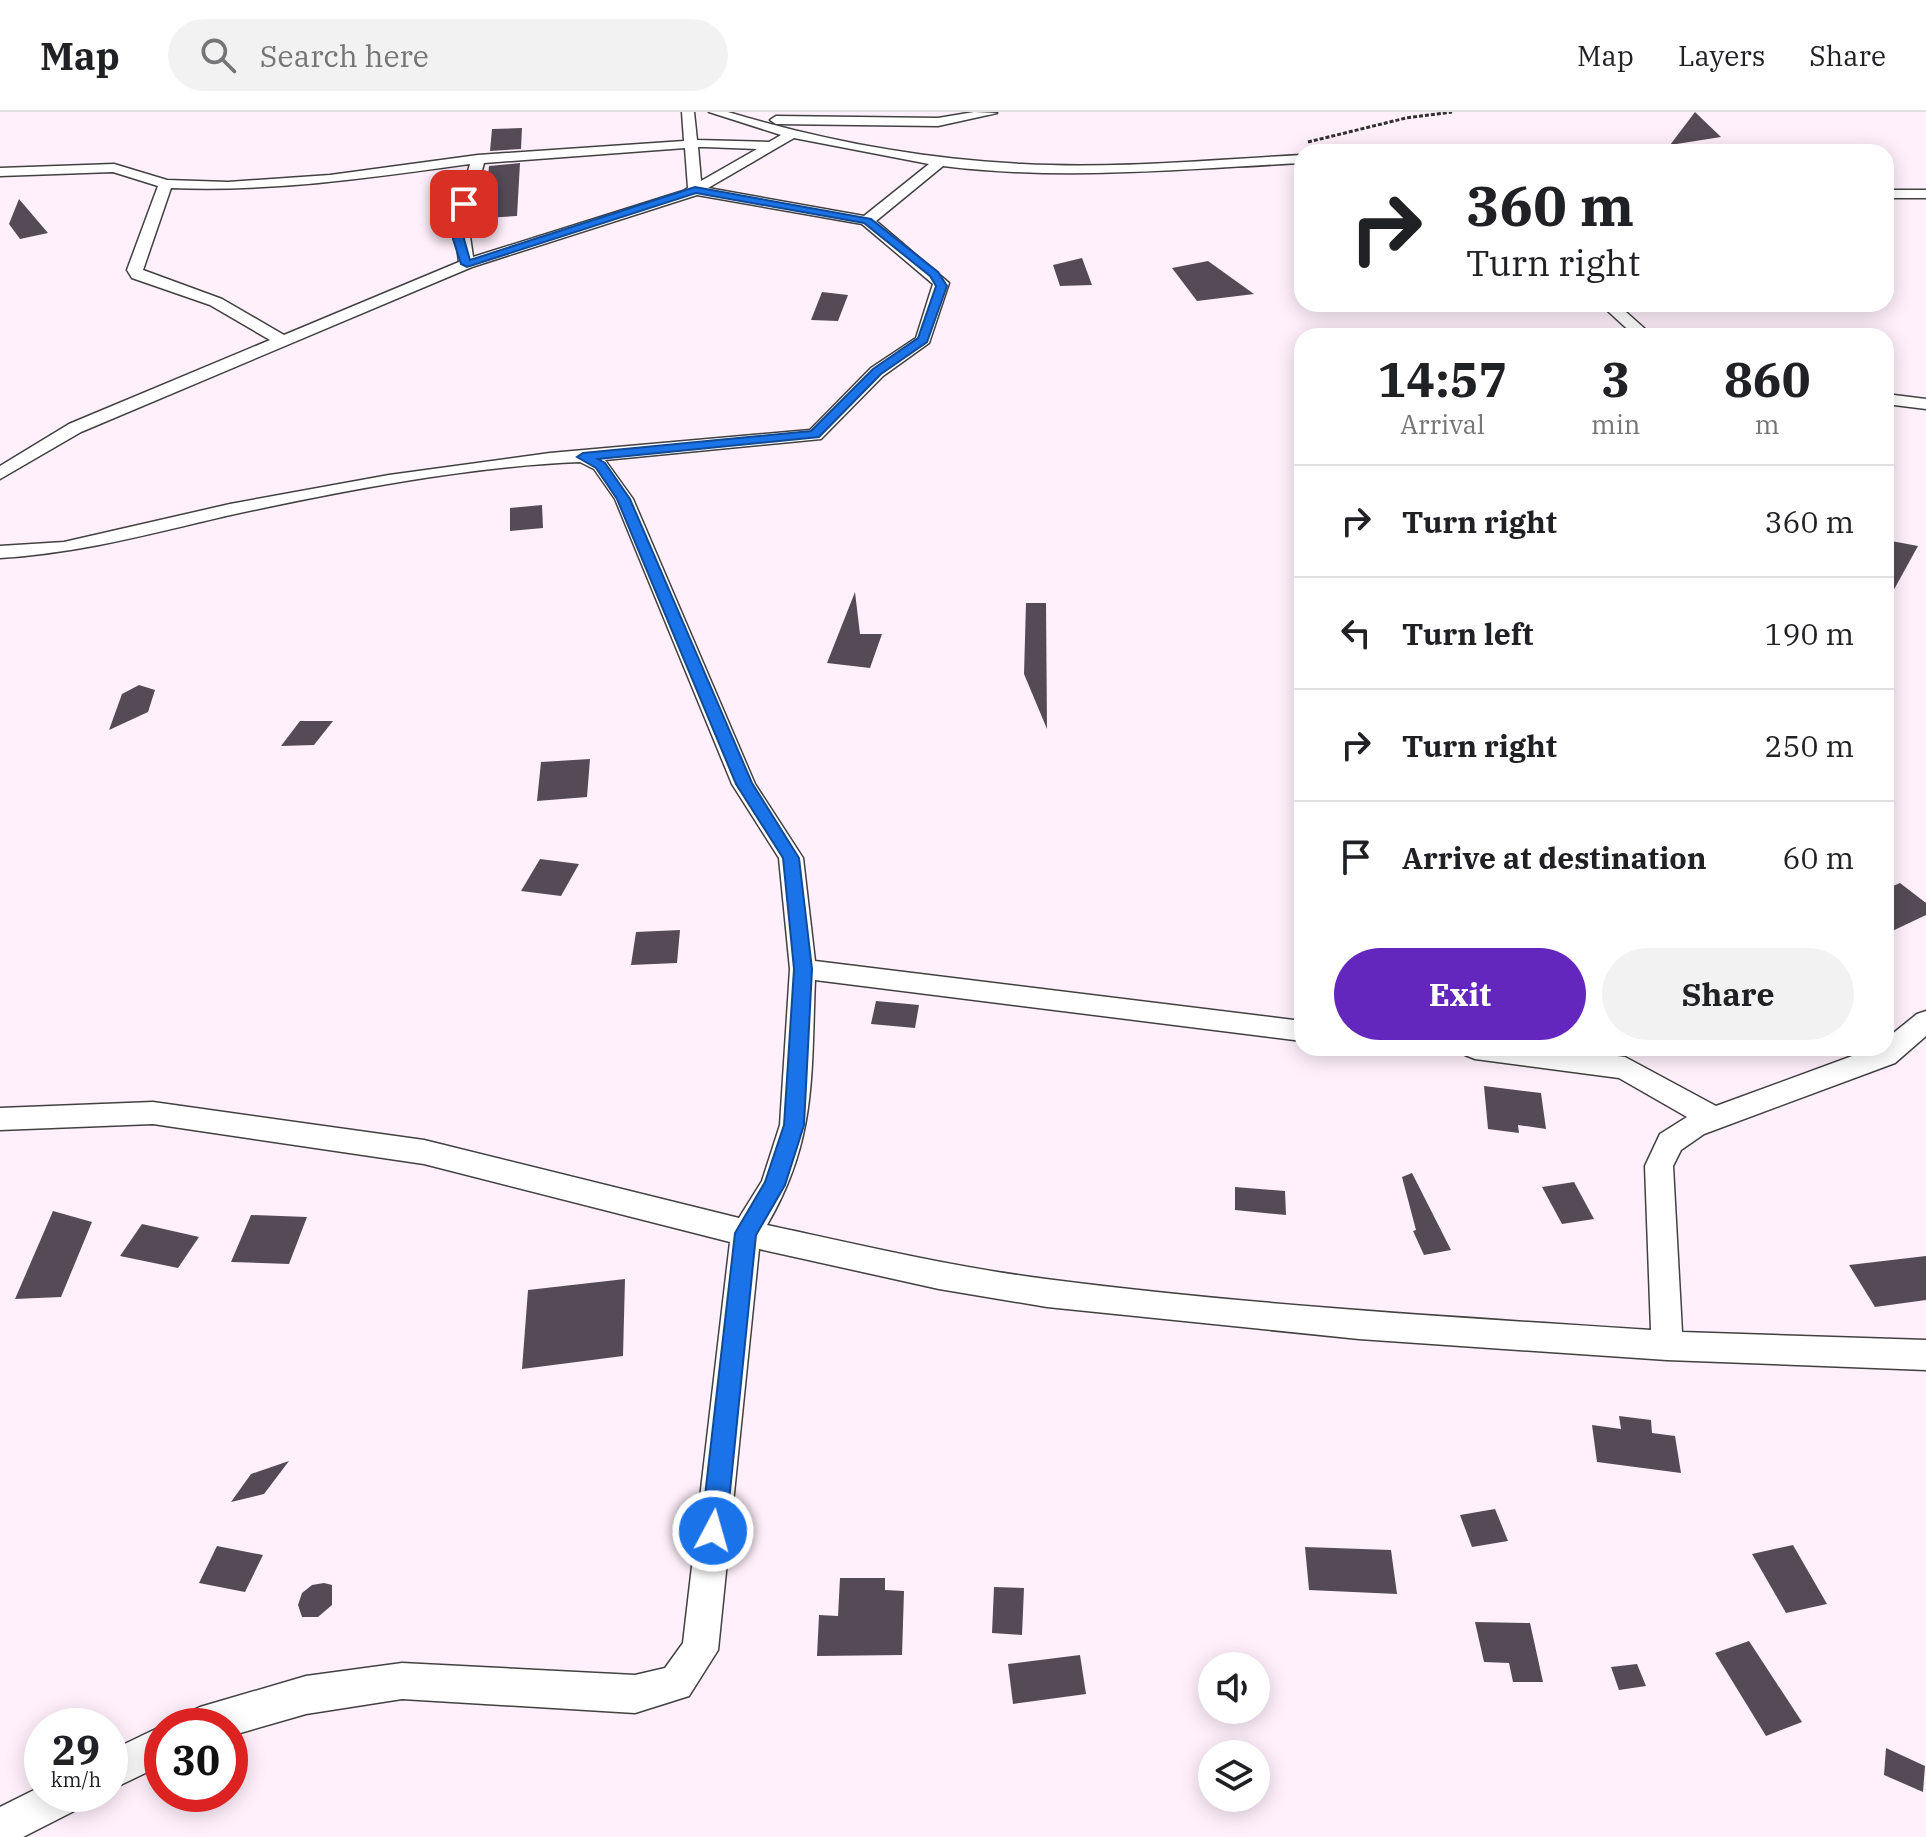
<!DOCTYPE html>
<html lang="en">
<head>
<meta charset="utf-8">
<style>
	body { margin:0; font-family:"IBM Plex Serif",serif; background:#f2f2f2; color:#202124; height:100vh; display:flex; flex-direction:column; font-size:30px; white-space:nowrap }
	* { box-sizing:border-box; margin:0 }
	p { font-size:26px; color:#757577 }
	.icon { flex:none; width:44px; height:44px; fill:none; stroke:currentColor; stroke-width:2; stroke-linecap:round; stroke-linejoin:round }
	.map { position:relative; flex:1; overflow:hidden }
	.sheet { position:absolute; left:1294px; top:216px; width:600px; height:728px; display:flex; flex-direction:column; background:#fff; border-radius:24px; box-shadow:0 4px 20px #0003 }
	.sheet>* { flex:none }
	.top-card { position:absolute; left:1294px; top:32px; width:600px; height:168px; border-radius:24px; box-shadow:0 4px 20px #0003; background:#fff; color:#202124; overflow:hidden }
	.fabs { position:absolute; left:1198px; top:1540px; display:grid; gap:16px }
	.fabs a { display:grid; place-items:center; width:72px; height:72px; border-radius:50%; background:#fff; box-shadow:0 4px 20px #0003; font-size:40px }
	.speed { position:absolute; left:24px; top:1596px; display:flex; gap:16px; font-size:40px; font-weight:700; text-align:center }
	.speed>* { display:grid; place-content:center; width:104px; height:104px; border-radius:50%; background:#fff; box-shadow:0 4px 20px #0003; line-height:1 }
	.speed small { font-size:20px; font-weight:400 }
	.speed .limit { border:12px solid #d22; background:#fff; color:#111 }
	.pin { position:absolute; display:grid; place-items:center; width:68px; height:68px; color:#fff; margin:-34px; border-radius:16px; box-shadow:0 4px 12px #0006 }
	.me { position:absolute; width:88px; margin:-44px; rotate:6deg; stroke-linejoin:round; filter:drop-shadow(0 0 6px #0008) }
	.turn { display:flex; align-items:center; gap:28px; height:168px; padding:0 40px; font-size:36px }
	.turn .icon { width:104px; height:104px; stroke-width:2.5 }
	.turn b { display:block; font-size:56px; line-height:68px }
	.eta { display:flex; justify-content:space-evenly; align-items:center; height:136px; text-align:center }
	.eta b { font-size:48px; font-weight:800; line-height:56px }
	.button { display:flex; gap:16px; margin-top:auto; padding:16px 40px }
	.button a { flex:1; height:92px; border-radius:48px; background:#6427bd; color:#fff; font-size:32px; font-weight:800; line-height:92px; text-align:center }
	.button a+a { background:#f2f2f2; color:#202124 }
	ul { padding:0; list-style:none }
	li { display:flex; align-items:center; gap:24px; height:112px; padding:0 40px; border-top:2px solid #e0e0e0 }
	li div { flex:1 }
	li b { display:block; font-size:30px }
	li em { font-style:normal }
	header { display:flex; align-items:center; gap:48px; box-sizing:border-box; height:112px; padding:0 40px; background:#fff; border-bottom:2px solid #e0e0e0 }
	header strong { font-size:38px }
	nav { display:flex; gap:44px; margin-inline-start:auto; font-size:28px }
	.search { width:560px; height:72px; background:#f2f2f2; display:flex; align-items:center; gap:20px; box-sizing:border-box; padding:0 28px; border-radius:44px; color:#757577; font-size:30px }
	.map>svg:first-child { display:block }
	.building { fill:#554b57 }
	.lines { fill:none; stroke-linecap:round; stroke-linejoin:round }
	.minor-casing { stroke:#414141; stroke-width:3 }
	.path { stroke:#303030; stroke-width:3; stroke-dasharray:4 2; stroke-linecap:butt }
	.minor { fill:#fff; fill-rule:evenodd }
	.route { fill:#1a73e8; stroke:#114b97; stroke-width:2 }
</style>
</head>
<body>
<header>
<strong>Map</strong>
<div class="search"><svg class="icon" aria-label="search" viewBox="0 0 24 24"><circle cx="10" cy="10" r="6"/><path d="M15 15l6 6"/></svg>Search here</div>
<nav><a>Map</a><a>Layers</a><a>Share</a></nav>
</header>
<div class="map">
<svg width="1926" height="1725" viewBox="0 0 1926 1725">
	<rect width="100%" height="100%" fill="#fff0fb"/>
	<!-- building -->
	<g class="building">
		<polygon points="1695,0 1721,25 1670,33"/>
		<polygon points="522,16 521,37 490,39 492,17"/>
		<polygon points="520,51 517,104 484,106 489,54"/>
		<polygon points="19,87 48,121 20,127 9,112"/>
		<polygon points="1082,146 1092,173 1060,174 1053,153"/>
		<polygon points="1208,149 1254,182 1197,189 1172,156"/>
		<polygon points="822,180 848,183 838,209 811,208"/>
		<polygon points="542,393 543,416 510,419 510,396"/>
		<polygon points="1886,428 1918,434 1886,492"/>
		<polygon points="855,480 860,522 882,522 870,556 827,551"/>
		<polygon points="1026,491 1046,491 1047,617 1024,562"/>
		<polygon points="139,573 155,578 148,600 109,618 122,582"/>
		<polygon points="300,609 333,609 314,633 281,634"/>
		<polygon points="590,647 587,685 537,689 541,650"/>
		<polygon points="540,747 579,752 561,784 521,779"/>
		<polygon points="1900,771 1926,791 1926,803 1886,822 1886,777"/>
		<polygon points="680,818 677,851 631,853 636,820"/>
		<polygon points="876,889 919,893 915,916 871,912"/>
		<polygon points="1484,974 1541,981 1546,1017 1518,1013 1519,1021 1488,1017"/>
		<polygon points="1412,1061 1451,1138 1424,1143 1413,1119 1416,1118 1402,1065"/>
		<polygon points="1574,1070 1594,1107 1562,1112 1542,1075"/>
		<polygon points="1235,1075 1285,1079 1286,1103 1235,1098"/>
		<polygon points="53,1099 92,1110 61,1185 15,1187"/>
		<polygon points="251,1103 307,1105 289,1152 231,1150"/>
		<polygon points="142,1112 199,1125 178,1156 120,1144"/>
		<polygon points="1926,1144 1926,1188 1875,1195 1849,1153"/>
		<polygon points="625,1167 623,1244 522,1257 528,1178"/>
		<polygon points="1619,1304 1651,1308 1652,1321 1675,1324 1681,1361 1597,1350 1592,1313 1621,1317"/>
		<polygon points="289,1349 264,1382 231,1390 251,1362"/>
		<polygon points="1495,1397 1508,1429 1472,1435 1460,1403"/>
		<polygon points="1793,1433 1827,1492 1786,1501 1752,1442"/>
		<polygon points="217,1434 263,1443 245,1480 199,1471"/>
		<polygon points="1305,1435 1391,1438 1397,1482 1309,1478"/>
		<polygon points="840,1466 885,1466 885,1478 904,1479 902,1543 817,1544 819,1503 838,1504"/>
		<polygon points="324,1471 332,1473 332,1493 318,1505 302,1505 298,1493 302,1481 312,1473"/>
		<polygon points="994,1475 1024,1476 1022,1523 992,1521"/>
		<polygon points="1475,1510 1530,1511 1543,1570 1513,1570 1509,1551 1484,1550"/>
		<polygon points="1749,1529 1802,1610 1766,1624 1715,1541"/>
		<polygon points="1080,1543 1086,1582 1013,1592 1008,1552"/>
		<polygon points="1637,1552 1646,1574 1619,1578 1611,1555"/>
		<polygon points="1886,1636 1925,1654 1923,1680 1884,1663"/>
	</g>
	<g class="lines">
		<defs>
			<g id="minor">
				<path d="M 682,0 L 694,0 L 697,28 L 769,30 L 781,23 L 709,0 L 728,0 C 824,29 922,47 1022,52 C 1115,57 1209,48 1302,43 L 1302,51 C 1183,57 1062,69 943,54 L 876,109 L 949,171 L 929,231 L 883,264 L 821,327 L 605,348 L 633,387 L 755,672 L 803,746 L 815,849 L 1302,909 L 1302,929 L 815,868 C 811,962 817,1028 767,1113 C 860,1133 952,1155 1046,1167 C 1247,1193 1449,1205 1651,1218 L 1645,1054 L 1660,1022 L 1687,1005 L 1619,966 L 1475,947 L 1465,943 L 1461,936 L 1555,936 L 1625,945 L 1716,994 L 1874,936 L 1886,936 L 1886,927 L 1917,902 L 1926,899 L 1926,924 L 1895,951 L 1704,1022 L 1681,1038 L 1673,1054 L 1682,1220 L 1926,1228 L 1926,1258 L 1667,1248 L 1359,1227 L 1047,1195 L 939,1177 L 759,1137 L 718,1538 L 689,1584 L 635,1601 L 402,1587 L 306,1602 L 230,1624 L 230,1614 L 181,1614 L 187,1601 L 200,1595 L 306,1564 L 402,1551 L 635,1563 L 665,1556 L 683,1531 L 730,1130 L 424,1052 L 153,1012 L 0,1018 L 0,996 L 153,990 L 424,1028 L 739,1106 L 762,1069 L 780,1013 L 790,857 L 779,746 L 732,672 L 615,387 L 594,357 L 580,350 C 469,354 336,380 226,404 C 149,422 80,441 0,446 L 0,434 L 64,430 L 230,392 L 389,363 L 550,341 L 810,318 L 871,256 L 916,226 L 933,172 L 862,112 L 697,83 L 472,155 L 81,320 L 0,367 L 0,354 L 69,312 L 270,228 L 210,193 L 132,166 L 127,158 L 158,74 L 113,60 L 0,64 L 0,56 L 114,52 L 167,68 L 228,70 L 330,63 L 478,43 L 684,29 ZM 794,26 L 929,52 L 864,104 L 708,76 ZM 698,35 L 705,35 L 757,37 L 701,69 ZM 685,36 L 688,76 L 683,79 L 473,145 L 468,110 L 484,51 ZM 470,52 L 454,110 L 459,150 L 284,223 L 222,187 L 143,158 L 171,76 C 272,80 370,66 470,52 Z"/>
				<polygon points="974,0 997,1 938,14 776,12 770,8 776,4 938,6"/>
				<rect x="1886" y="78" width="40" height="8"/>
				<polygon points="1600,192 1617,192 1653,224 1635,224"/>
				<polygon points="1886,282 1926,287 1926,297 1886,292"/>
				<polygon points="162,1614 162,1653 110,1678 110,1639"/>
				<polygon points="42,1674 42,1682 85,1682 80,1696 23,1725 0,1725 0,1695"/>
			</g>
		</defs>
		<!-- minor casing -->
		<use href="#minor" class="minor-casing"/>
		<!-- path -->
		<polyline class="path" points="1308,30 1406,6 1452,0"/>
		<!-- minor -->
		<use href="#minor" class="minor"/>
	</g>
	<!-- route -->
	<polygon class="route" points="695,75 871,107 938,160 947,174 927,230 881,262 819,325 598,347 605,351 630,387 752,671 799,746 812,857 804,1013 785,1073 756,1123 726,1419 722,1427 713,1431 705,1427 701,1419 735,1121 765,1070 784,1013 794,857 783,746 736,672 617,387 596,356 577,345 583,341 811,319 873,257 918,226 936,174 930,164 864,111 696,81 467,155 461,152 453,127 459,92 464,89 469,92 464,127 470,148"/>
</svg>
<div class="fabs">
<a><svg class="icon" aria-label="sound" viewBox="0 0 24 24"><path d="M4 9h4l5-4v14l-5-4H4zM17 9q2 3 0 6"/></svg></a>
<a><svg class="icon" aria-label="layers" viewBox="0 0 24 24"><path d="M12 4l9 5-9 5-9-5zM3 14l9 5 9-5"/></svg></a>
</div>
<div class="speed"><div>29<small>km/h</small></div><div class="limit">30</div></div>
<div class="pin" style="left:464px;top:92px;background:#d93025"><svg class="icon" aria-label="arrive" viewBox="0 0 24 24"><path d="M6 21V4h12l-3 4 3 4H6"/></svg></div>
<svg class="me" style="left:713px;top:1419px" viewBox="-20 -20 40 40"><circle r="17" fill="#1a73e8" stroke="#fff" stroke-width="3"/><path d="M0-11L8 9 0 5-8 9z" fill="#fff"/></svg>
<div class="top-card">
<div class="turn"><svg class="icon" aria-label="right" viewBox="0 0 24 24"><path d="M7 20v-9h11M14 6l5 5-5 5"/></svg><div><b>360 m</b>Turn right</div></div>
</div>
<section class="sheet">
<div class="eta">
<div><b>14:57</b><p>Arrival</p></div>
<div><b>3</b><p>min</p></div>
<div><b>860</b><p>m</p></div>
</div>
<ul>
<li><svg class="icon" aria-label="right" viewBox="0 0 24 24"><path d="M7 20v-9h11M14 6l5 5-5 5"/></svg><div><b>Turn right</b></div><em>360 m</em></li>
<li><svg class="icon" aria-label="left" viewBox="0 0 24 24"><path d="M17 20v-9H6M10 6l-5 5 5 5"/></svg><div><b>Turn left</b></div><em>190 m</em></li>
<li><svg class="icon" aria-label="right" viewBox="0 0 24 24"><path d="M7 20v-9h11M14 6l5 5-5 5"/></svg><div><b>Turn right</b></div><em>250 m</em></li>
<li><svg class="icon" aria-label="arrive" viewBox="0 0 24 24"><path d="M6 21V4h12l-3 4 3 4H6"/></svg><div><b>Arrive at destination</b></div><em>60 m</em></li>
</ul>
<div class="button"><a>Exit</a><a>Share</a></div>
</section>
</div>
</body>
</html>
